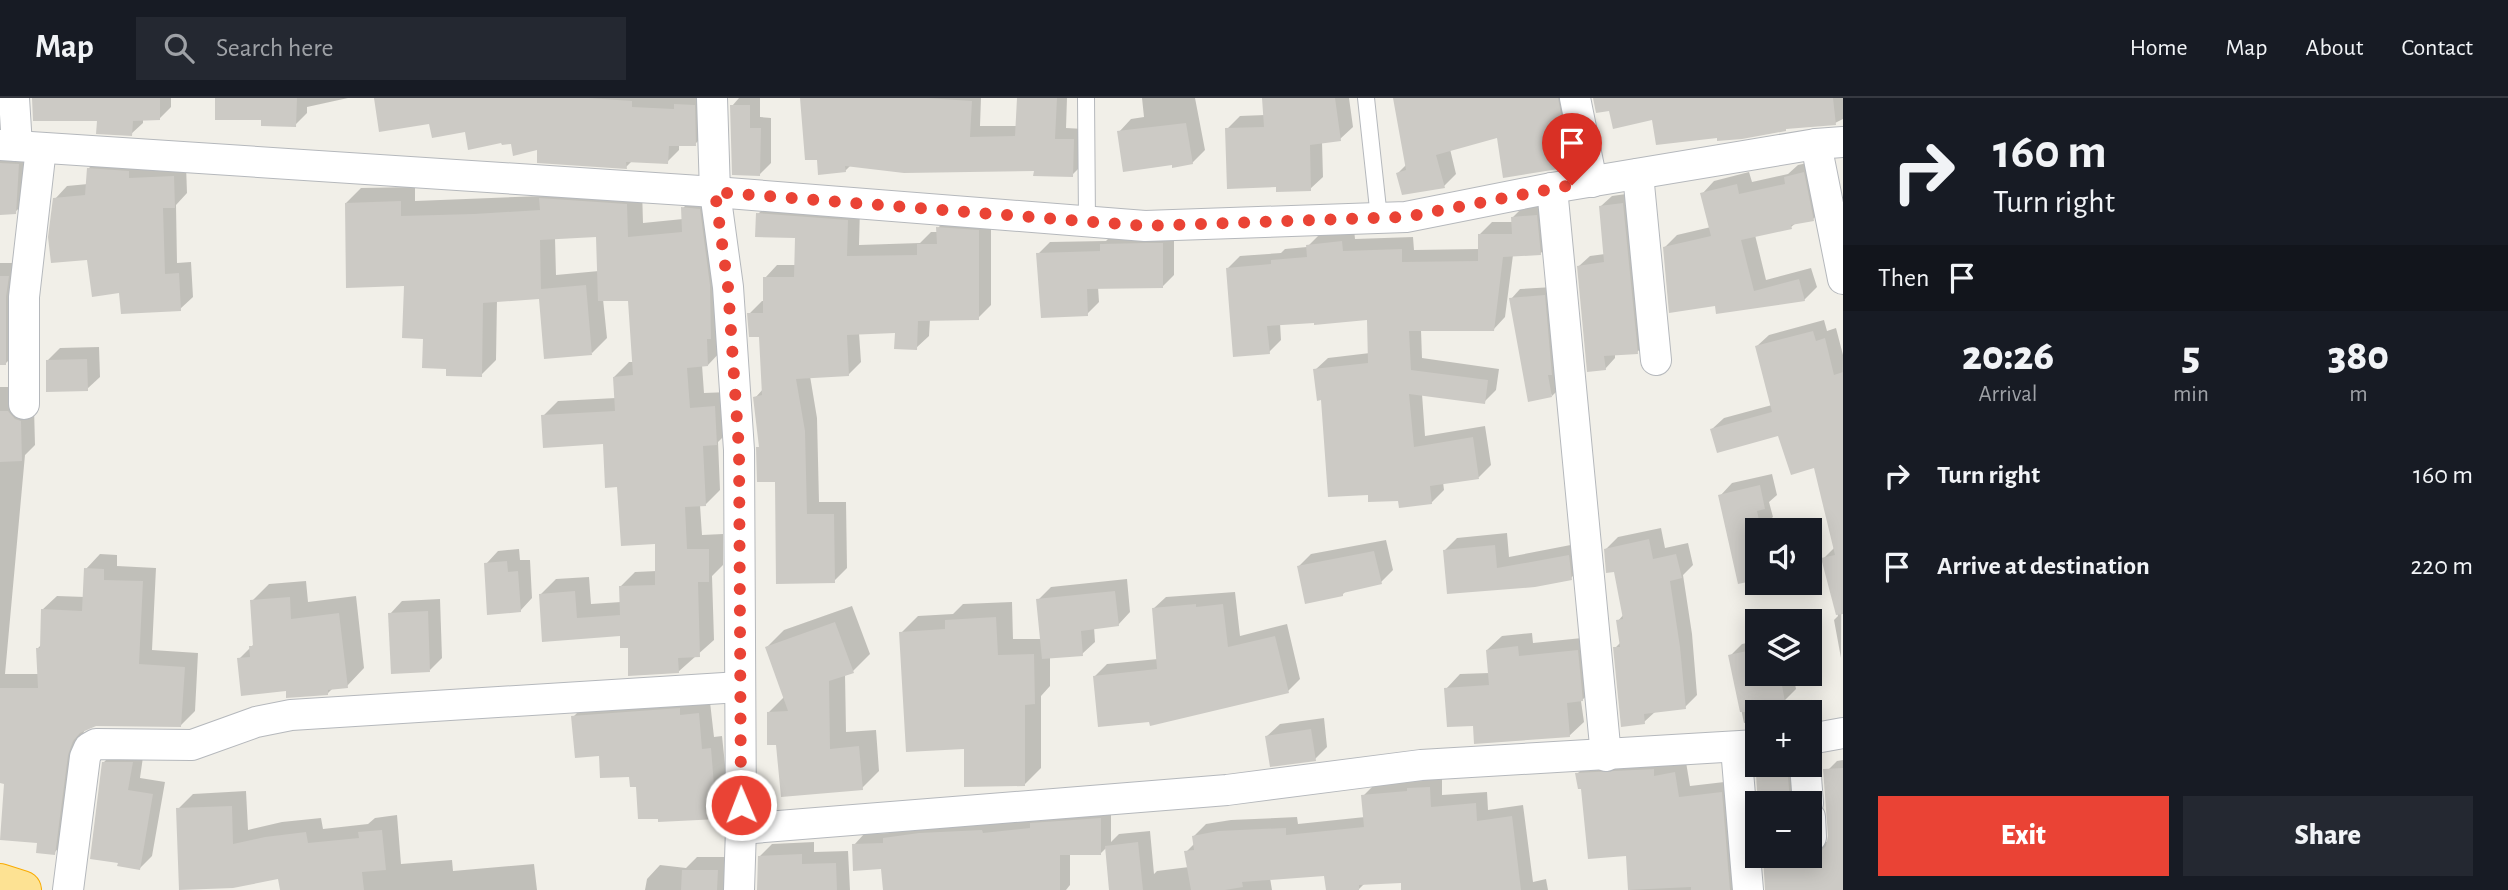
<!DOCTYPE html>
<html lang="en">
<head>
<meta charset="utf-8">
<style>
	body { margin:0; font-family:"Alegreya Sans",sans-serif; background:#242831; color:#f1f3f6; height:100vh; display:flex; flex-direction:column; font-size:26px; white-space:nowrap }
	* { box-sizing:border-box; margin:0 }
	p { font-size:23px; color:#9ea1a6 }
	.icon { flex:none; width:38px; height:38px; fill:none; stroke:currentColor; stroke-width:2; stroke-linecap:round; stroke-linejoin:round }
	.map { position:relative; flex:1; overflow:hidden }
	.details { display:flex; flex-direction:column; background:#171b24; width:665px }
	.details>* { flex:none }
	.guide { background:#171b24; color:#f1f3f6; overflow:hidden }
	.controls { position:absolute; left:1745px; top:420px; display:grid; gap:14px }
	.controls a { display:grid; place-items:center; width:77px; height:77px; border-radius:0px; background:#171b24; box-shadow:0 4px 18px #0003; font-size:35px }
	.pin { position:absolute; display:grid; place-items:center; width:60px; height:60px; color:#fff; margin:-72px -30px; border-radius:50% 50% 50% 0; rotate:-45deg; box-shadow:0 0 7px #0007 }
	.pin .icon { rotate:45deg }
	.me { position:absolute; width:77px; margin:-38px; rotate:359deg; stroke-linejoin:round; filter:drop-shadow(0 0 5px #0008) }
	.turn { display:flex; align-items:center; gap:24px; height:147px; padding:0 35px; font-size:32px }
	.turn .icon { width:91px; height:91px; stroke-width:2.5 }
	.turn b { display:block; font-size:49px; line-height:60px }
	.then { display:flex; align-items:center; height:66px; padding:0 35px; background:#0003; gap:14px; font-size:26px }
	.eta { display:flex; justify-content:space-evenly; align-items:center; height:119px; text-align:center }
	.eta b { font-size:42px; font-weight:800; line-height:49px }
	.button { display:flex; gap:14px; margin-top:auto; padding:14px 35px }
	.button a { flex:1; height:80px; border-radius:0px; background:#ea4335; color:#fff; font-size:28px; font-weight:800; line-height:80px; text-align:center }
	.button a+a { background:#242831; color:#f1f3f6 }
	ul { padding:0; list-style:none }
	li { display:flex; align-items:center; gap:21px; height:91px; padding:0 35px }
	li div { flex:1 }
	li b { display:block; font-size:26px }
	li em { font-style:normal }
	header { display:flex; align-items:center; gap:42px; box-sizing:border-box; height:98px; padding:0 35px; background:#171b24; border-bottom:2px solid #363941 }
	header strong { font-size:33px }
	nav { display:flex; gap:38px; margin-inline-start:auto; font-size:24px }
	.search { width:490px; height:63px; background:#242831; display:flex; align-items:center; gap:18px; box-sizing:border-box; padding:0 24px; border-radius:0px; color:#9ea1a6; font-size:26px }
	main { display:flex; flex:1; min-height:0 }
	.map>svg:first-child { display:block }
	.shadow { fill:#0003; fill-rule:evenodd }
	.building { fill:#cccac5 }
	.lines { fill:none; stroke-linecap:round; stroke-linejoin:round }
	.lane-casing { stroke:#b5b8bc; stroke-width:18 }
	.street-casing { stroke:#b5b8bc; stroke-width:32 }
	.highway-casing { stroke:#f9ab00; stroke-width:40 }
	.lane { stroke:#fff; stroke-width:16 }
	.street { stroke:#fff; stroke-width:30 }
	.highway { stroke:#fde293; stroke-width:38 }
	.route { stroke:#ea4335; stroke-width:12; stroke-dasharray:0 21.6 }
</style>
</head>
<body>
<header>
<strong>Map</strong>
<div class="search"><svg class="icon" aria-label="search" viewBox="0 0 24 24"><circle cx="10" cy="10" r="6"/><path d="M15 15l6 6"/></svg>Search here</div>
<nav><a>Home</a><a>Map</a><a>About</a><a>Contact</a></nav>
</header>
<main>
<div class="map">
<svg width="1843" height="792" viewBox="0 0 1843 792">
	<rect width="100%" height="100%" fill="#f1efe8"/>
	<!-- shadow -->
	<g class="shadow">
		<polygon points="33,0 171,0 171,9 160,20 143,21 143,25 131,36 99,22"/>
		<polygon points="216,0 348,0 307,9 307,15 295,27 263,20"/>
		<polygon points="376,0 706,0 707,34 695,46 679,46 679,52 667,64 632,63 626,69 430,24"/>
		<polygon points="739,0 760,0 760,19 771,20 771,65 760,76 732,8"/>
		<polygon points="804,0 981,0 980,28 1018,28 1019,0 1067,0 1066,30 1084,31 1083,66 1072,77 1035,72 851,67 845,73 818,60"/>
		<polygon points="1142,0 1195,0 1205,52 1192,65 1119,34 1131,21 1144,19"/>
		<polygon points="1265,0 1349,0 1353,29 1340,41 1322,44 1323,79 1310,91 1277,87 1227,31 1240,18 1265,17"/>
		<polygon points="1395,0 1572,0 1583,55 1570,67 1498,38 1450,51 1456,76 1444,88 1398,75 1406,67"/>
		<polygon points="1608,0 1843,0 1843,21 1835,25 1718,38 1653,20"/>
		<polygon points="0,52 32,53 29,101 15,114 0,115"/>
		<polygon points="101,58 186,67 187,95 176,107 177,165 191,164 193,199 180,211 121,193 88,160 55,101 67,88 88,86 88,71"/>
		<polygon points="1816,63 1825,109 1813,121 1796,125 1791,129 1755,137 1766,182 1811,170 1817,189 1804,202 1716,206 1664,150 1677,137 1711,129 1702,96 1714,83 1749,74 1752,84 1788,76 1798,67"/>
		<path d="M 556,86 L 642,91 L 643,125 L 683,121 L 683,110 L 698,95 L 714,96 L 723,251 L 708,267 L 702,267 L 704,295 L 729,294 L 731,331 L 718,344 L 720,392 L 705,407 L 700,407 L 702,437 L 723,436 L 723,467 L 712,478 L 714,542 L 678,574 L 629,548 L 622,536 L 544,542 L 541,496 L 556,481 L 589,479 L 591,506 L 621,504 L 620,489 L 635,474 L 657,473 L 656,444 L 619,387 L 605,344 L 543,318 L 558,303 L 616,300 L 614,279 L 629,264 L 634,264 L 629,201 L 603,201 L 607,240 L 592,255 L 540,199 L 497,202 L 496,262 L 481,277 L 447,269 L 424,239 L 406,187 L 346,105 L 361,90 L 415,89 L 415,103 L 543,98 ZM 598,137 L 599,173 L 556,177 L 555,140 Z"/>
		<polygon points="1633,95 1648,244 1637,254 1615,255 1615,260 1605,271 1579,168 1590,158 1605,156 1601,108 1612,98"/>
		<polygon points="771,103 860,110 859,147 920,145 931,134 938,134 938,130 950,117 991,120 991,207 978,220 930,221 929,238 916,250 896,233 859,235 861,264 848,277 810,278 817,320 819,404 846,404 847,470 834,483 758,350 760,348 755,300 764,290 761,237 749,216 762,203 765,203 765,180 777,167 796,167 796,138 758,116"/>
		<polygon points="1549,106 1552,143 1540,156 1513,157 1505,219 1493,232 1421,232 1422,260 1499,271 1496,292 1484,304 1422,296 1425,338 1485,328 1491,367 1479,379 1443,384 1444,392 1431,405 1370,395 1322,300 1315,272 1328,260 1370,255 1369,221 1280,225 1281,242 1269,254 1228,170 1240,158 1281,155 1285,151 1307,149 1320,136 1354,131 1355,141 1413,139 1414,152 1480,151 1480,136 1492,124 1513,124 1513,119 1525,107"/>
		<polygon points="1174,134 1174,177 1163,188 1098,189 1099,204 1087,216 1038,156 1050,144 1106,143 1114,135"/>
		<polygon points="0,165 22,165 19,252 6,265 0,265"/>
		<polygon points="1553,189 1561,289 1552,298 1511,201 1520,191"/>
		<polygon points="1824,222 1827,233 1836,230 1843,257 1841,560 1834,522 1838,518 1823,461 1835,449 1815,368 1779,336 1712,331 1724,320 1772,307 1757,248 1769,237"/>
		<polygon points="99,249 100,279 87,291 48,262 60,250"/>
		<polygon points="0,289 13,289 34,309 35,347 25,357 5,576 39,576 38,550 41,547 42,512 57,498 85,499 86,471 100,456 117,457 117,468 156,470 152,552 198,555 195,613 180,628 96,627 85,631 81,641 68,740 54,755 38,743 6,684 0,684"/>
		<polygon points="1772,376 1777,397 1769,404 1773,419 1767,424 1769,432 1757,432 1757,480 1720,398 1732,385"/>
		<polygon points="1661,430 1665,450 1688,445 1693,467 1683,477 1692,536 1697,597 1685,609 1656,613 1644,624 1615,550 1621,544 1618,523 1624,516 1615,472 1606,451 1618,439"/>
		<polygon points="1507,435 1509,459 1581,445 1583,467 1571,480 1535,487 1444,453 1457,440"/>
		<polygon points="1386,442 1393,472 1381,484 1346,493 1342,497 1299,468 1311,456"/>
		<polygon points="519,451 520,462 530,462 532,500 520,513 486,466 498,453"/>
		<polygon points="1127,481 1130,514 1118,527 1094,529 1095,544 1082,556 1050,559 1050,588 1041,598 1041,670 1024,687 966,649 901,535 918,518 953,516 963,506 1012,504 1013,541 1042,541 1038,502 1051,489"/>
		<polygon points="306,483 308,504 356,498 364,570 347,588 333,590 328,595 287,591 239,561 255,545 252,503 269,486"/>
		<polygon points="1235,494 1240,538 1287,526 1300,581 1288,593 1094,579 1107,566 1158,561 1153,511 1166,499"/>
		<polygon points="440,501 442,560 430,572 390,516 402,503"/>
		<polygon points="852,508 870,556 853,573 845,576 846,634 876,632 879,673 862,690 777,645 769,614 784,599 767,549 784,532"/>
		<polygon points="1532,535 1533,545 1592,539 1597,588 1581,603 1584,624 1569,638 1475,626 1446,591 1460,576 1489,575 1487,552 1502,538"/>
		<polygon points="1757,543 1757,576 1793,576 1796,591 1783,604 1784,608 1778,614 1757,614 1757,623 1744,625 1730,558 1742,546"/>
		<polygon points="710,604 714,639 722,638 726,676 730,676 730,707 718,719 638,687 631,677 600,656 573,619 585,607"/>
		<polygon points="1324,620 1327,649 1315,661 1267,638 1280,626"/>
		<polygon points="116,652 144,652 140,680 165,684 152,758 140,770 104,664"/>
		<polygon points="1843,662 1843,792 1767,792 1764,758 1810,758 1810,738 1814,743 1829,744 1825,675 1837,663"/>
		<polygon points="1589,664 1686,664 1690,688 1733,683 1747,792 1630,792 1628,756 1582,689 1577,676"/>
		<polygon points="1769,667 1799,667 1805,705 1760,705 1758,678"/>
		<polygon points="1442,678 1442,697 1487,694 1488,712 1523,707 1533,784 1546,781 1548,792 1451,792 1403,783 1365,785 1359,791 1328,792 1326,776 1270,780 1272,792 1111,792 1107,749 1101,755 1070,755 1070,787 1066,792 885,792 883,769 854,747 864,736 890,735 895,730 1111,710 1111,744 1119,736 1150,733 1154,776 1157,773 1189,769 1186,754 1195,745 1194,738 1206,726 1231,722 1297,719 1298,726 1365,719 1363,698 1375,686"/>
		<polygon points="246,693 248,732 282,724 321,720 323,731 368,726 375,720 397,717 401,766 452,762 453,773 534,766 537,792 282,792 280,779 178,711 193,696"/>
		<polygon points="814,744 814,754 848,753 850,792 759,792 759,759 772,746"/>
		<polygon points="697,759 731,759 730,792 645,792 647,781 660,767 686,770"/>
	</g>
	<!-- building -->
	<g class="building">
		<polygon points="32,0 160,0 160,22 133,23 132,38 96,36 97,23 33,23"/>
		<polygon points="215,0 297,0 296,29 261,28 261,22 215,22"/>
		<polygon points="374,0 589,0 632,3 632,9 674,11 674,6 695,7 696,48 669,48 668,66 626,64 627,71 537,65 537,52 513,58 511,46 502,47 501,45 468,52 465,34 432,40 429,26 379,34"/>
		<polygon points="800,0 927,0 972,3 970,39 1015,38 1017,0 1057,0 1055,41 1074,41 1073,79 1033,78 1034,73 904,75 845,68 846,74 818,77 817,62 805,62"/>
		<polygon points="1262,0 1335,0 1341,43 1310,47 1311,93 1276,94 1276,89 1227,91 1225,30 1264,29"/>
		<polygon points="1393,0 1558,0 1571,69 1503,80 1497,40 1436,57 1445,90 1402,97 1396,75 1406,72"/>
		<polygon points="1593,0 1833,0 1836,27 1786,31 1786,33 1742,41 1717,43 1717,40 1656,47 1652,22 1613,31 1609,13 1596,15"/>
		<polygon points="730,7 750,7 750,30 761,30 760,78 732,77"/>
		<polygon points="1186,25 1193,66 1172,70 1172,67 1123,74 1117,33"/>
		<polygon points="0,65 19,66 16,116 0,117"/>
		<polygon points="87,70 129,73 129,80 174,78 175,110 163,110 165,176 179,175 181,213 121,216 119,195 92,199 87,162 51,165 48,139 53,100 85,97"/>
		<polygon points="1804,74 1814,123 1791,127 1792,131 1741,142 1754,193 1799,181 1805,203 1716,216 1715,208 1669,215 1663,149 1711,138 1700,95 1737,86 1739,96 1785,86 1784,79"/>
		<polygon points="539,100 627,106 628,139 682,134 681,109 700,111 710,187 711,241 707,241 708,268 687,270 690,310 715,308 717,347 703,348 706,408 685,409 687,451 709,451 709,484 698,484 700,559 678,560 679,575 628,578 628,550 620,550 620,538 542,544 539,496 575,493 577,520 620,517 619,488 655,487 655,446 621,448 617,389 605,390 603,346 543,350 541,317 615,313 613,279 633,277 628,203 598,203 596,139 540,142 541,191 586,187 592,257 544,261 539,201 483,205 482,279 446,278 446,271 422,270 423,241 402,240 404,188 346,190 345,105 401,103 401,118 474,116 540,112"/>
		<polygon points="1623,105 1638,256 1604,258 1606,272 1587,274 1577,168 1604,164 1599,108"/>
		<polygon points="756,115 848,122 847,158 917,157 917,146 937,146 936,129 979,132 979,222 918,223 917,252 894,251 895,235 847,237 849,278 796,281 805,333 807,416 834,416 835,485 776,486 775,384 757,384 756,349 759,349 753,299 762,297 759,239 749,239 747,215 763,215 763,179 794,179 795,140 755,139"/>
		<polygon points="1537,117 1541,157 1503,159 1494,233 1409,233 1411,272 1488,282 1485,306 1409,296 1414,349 1473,339 1479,381 1430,388 1432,406 1399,410 1398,403 1368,404 1368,397 1328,399 1321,302 1317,303 1313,271 1368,265 1367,222 1314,227 1314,225 1267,228 1270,256 1233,259 1226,170 1271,166 1271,162 1307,159 1306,147 1342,143 1343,153 1402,151 1402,164 1478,163 1478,136 1512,136 1511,119"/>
		<polygon points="1146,145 1163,145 1163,190 1087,191 1088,218 1041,220 1036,155 1100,153 1100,146"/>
		<polygon points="0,178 9,178 6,199 6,267 0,267"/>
		<polygon points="1545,197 1552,277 1548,277 1552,299 1528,304 1509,200"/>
		<polygon points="1813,233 1816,243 1825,240 1834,277 1843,274 1843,516 1836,517 1821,460 1835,457 1814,370 1791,377 1778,338 1717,355 1710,331 1772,314 1755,248"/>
		<polygon points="87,261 88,293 46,294 46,262"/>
		<polygon points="0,313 8,313 15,321 21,323 22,363 0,364"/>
		<polygon points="1760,387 1765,411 1757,413 1761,432 1757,432 1757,482 1738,486 1718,397"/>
		<polygon points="1649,441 1653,461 1676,456 1682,480 1670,483 1680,549 1686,611 1644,616 1645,626 1621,629 1613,549 1620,549 1616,522 1623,521 1614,474 1606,475 1604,451"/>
		<polygon points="1495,447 1497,470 1569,457 1572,482 1535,489 1447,496 1443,452"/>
		<polygon points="1374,453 1382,486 1343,495 1343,498 1305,506 1297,468"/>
		<polygon points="507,463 508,474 518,473 521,514 487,517 484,465"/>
		<polygon points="84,470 104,471 104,482 143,483 139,566 185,569 181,629 96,628 80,635 73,643 68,657 55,757 36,755 37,745 0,742 4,686 0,685 0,590 38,590 36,550 40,550 41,511 82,513"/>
		<polygon points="1115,493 1119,528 1081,533 1083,558 1042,561 1036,501"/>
		<polygon points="290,499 291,521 339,515 348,590 328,592 328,597 286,600 286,593 241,598 237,560 250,559 249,548 253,548 250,502"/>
		<polygon points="1196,506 1196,509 1223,506 1228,549 1275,538 1289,595 1150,628 1149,624 1098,629 1093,578 1157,571 1152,510"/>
		<polygon points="428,513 430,574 391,576 388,515"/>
		<polygon points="996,519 998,557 1034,556 1035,606 1025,607 1025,688 964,689 964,651 906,654 899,534 945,531 945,522"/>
		<polygon points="835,524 854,575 829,583 830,651 859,648 863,692 781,699 776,647 767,647 767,614 788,613 765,549"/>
		<polygon points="1518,548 1519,558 1578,552 1583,603 1567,605 1570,639 1474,646 1473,628 1447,629 1444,590 1489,587 1486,552"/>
		<polygon points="1757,551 1757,576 1764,576 1765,579 1780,576 1785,604 1771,607 1772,614 1740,614 1728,557"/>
		<polygon points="680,610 680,617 699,615 702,651 711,650 714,687 719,687 719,721 658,724 658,721 638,721 636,689 630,689 629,679 600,680 599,658 575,660 571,618"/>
		<polygon points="1311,631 1316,663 1270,669 1265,638"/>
		<polygon points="102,664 133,664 128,692 153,696 140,772 117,768 118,765 90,761"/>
		<polygon points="1843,670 1843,792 1765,792 1763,758 1810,758 1820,754 1826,748 1828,738 1823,671"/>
		<polygon points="1654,671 1654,678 1675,674 1679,699 1722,694 1730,792 1691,792 1691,789 1628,792 1626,758 1588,761 1581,691 1578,691 1575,675"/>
		<polygon points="1770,676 1770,679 1788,678 1790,705 1758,705 1756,677"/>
		<polygon points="1430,689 1431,709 1476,705 1477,723 1512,718 1521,792 1401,792 1401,785 1359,787 1359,792 1326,792 1324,778 1242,784 1243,789 1225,792 1191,792 1184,753 1194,752 1192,738 1218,733 1286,730 1286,737 1364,729 1361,697 1407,693 1407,690"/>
		<polygon points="232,708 233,746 265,739 306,734 308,745 359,740 358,734 382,732 386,772 362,774 364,792 280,792 278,781 233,790 179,792 176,710"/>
		<polygon points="1101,720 1101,757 1060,757 1060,792 883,792 881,771 853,773 852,746 883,745 883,740 919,735 982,732 983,735 1030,730 1030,725"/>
		<polygon points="1138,744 1143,792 1109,792 1105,748"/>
		<polygon points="802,756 802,766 836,765 837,792 757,792 758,758"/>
		<polygon points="682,772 718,772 717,792 681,792"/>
	</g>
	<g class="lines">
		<defs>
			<g id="lane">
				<polyline points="1086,0 1087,123"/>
				<polyline points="1366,0 1379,120"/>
			</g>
			<g id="street">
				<polyline points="14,0 17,48"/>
				<polyline points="712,0 715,94 728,189 739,352 741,731 739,792"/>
				<polyline points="1575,0 1592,84"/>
				<polyline points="1816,46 1843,181"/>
				<polyline points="0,47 715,94 1145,128 1406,119 1552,90 1816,46 1843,44"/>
				<polyline points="1638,76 1656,262"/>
				<polyline points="1552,90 1606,658"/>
				<polyline points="24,306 24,199 41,50"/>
				<polyline points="1810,641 1843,635"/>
				<polyline points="1736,650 1748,792"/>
				<polyline points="1805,667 1808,705"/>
				<polyline points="1810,719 1811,739"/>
				<polyline points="741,731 1227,692 1421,667 1757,647"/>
				<polyline points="68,792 85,659 89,650 96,646 192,647 256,624 291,617 740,589"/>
			</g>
			<polyline id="highway" points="0,785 22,792"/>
		</defs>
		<!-- lane casing -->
		<use href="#lane" class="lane-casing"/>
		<!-- street casing -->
		<use href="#street" class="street-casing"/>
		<!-- highway casing -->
		<use href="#highway" class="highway-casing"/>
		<!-- lane -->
		<use href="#lane" class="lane"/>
		<!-- street -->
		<use href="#street" class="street"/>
		<!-- highway -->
		<use href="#highway" class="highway"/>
	</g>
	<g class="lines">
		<!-- route -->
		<polyline class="route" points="741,707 739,352 728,189 715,94 1145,128 1406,119 1572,87"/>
	</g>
</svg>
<div class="controls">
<a><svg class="icon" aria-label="sound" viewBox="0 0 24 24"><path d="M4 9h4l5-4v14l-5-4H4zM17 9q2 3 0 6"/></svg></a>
<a><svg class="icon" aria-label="layers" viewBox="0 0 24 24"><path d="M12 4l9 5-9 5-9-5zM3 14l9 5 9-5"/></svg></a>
<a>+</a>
<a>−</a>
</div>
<div class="pin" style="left:1572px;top:87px;background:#d93025"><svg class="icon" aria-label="arrive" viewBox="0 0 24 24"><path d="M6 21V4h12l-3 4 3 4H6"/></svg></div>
<svg class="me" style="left:741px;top:707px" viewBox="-20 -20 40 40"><circle r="17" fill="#ea4335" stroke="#fff" stroke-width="3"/><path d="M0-11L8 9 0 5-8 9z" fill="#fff"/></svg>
</div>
<section class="details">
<div class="guide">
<div class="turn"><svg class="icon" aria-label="right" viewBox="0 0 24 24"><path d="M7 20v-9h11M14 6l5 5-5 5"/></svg><div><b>160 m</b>Turn right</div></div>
<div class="then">Then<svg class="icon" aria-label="arrive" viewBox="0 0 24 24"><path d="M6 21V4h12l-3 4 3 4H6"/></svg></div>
</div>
<div class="eta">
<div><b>20:26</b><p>Arrival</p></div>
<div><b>5</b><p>min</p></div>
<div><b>380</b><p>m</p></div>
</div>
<ul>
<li><svg class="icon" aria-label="right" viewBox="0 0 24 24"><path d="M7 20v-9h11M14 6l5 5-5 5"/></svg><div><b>Turn right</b></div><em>160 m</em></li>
<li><svg class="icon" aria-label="arrive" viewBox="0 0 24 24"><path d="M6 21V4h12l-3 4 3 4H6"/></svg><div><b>Arrive at destination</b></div><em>220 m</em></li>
</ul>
<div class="button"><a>Exit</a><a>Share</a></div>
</section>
</main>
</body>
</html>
